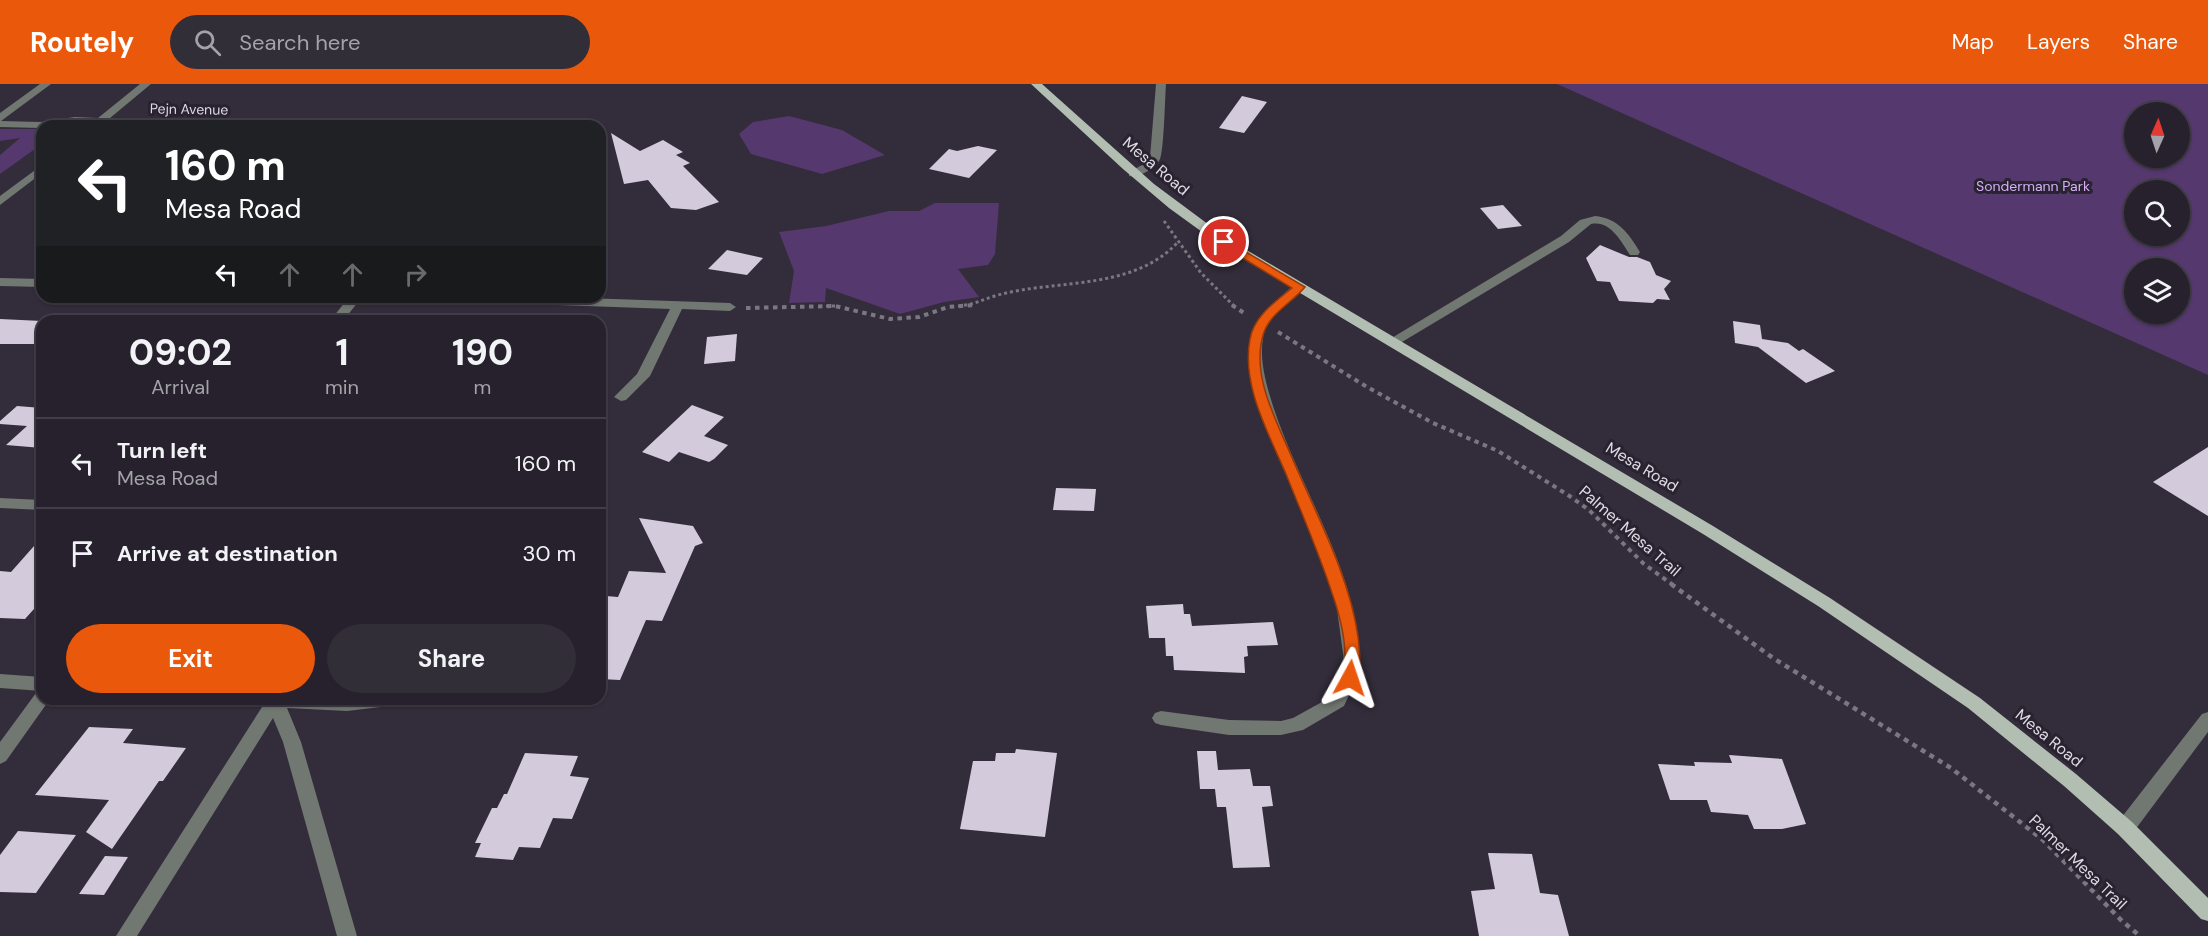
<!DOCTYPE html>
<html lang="en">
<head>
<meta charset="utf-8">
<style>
	body { margin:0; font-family:"DM Sans",sans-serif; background:#322e38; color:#f1f3f6; height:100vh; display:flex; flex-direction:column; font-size:22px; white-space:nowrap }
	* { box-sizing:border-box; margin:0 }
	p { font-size:20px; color:#a4a3a9 }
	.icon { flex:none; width:33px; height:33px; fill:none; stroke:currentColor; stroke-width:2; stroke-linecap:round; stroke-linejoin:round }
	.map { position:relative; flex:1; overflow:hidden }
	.panel { position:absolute; left:36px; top:231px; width:570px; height:390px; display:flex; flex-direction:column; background:#26212c; border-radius:18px; box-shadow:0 2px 4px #0004,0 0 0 2px #423e48 }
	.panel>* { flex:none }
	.guide { position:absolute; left:36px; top:36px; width:570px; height:183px; border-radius:18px; box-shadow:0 2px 4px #0004,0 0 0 2px #423e48; background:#202124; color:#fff; overflow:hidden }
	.needle { width:39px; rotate:3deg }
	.controls { position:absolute; left:2124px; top:18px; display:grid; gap:12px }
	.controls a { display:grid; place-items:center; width:66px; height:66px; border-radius:50%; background:#26212c; box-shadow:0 2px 4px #0004,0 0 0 2px #423e48; font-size:30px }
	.pin { position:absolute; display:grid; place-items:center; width:51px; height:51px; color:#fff; margin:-26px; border:3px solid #fff; border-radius:50%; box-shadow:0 2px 6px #0007 }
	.me { position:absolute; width:66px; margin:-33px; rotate:5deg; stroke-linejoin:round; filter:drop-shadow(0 0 4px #0008) }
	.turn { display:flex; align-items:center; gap:21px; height:126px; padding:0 30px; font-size:27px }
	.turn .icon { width:78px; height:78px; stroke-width:2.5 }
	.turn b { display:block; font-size:42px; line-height:51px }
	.lanes { display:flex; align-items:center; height:57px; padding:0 30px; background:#0003; justify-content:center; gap:30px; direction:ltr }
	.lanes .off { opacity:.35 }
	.eta { display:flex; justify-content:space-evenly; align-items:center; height:102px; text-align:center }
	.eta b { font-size:36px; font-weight:700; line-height:42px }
	.button { display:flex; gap:12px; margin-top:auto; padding:12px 30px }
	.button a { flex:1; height:69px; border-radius:36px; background:#ea580c; color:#fff; font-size:24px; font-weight:700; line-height:69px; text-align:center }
	.button a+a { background:#322e38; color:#f1f3f6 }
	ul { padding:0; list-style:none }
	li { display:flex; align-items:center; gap:18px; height:90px; padding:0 30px; border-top:2px solid #423e48 }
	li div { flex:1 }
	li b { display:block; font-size:22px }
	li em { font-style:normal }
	header { display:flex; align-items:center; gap:36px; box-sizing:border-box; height:84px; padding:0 30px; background:#ea580c; color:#fff }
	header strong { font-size:28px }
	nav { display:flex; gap:33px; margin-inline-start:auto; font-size:21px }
	.search { width:420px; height:54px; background:#322e38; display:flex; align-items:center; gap:15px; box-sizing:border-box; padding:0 21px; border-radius:33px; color:#a4a3a9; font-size:22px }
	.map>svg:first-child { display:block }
	.green { fill:#55386d; fill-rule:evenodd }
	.building { fill:#d3cadc }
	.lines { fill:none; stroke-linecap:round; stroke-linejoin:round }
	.path-far2 { stroke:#7b7682; stroke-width:3; stroke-dasharray:3 3; stroke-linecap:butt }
	.path-far1 { stroke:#7b7682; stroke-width:4; stroke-dasharray:4.5 4.5; stroke-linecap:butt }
	.path { stroke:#7b7682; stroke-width:4.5; stroke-dasharray:5 5; stroke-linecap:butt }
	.minor { fill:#717771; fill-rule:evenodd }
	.major { fill:#b1beb1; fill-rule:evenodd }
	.route { fill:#ea580c; stroke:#983908; stroke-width:1.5 }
	.labels { text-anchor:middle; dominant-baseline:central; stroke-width:6; stroke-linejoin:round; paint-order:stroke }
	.far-street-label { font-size:14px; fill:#dedae3; stroke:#292230 }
	.far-park-label { font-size:14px; fill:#d6aff8; stroke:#292230 }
	.street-label { font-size:16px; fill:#dedae3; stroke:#292230 }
</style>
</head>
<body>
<header>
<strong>Routely</strong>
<div class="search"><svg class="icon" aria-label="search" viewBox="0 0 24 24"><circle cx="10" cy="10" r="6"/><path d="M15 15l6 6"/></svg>Search here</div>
<nav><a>Map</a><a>Layers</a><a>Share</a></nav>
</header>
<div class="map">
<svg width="2208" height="852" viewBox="0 0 2208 852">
	<rect width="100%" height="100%" fill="#332c3a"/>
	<!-- green -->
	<g class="green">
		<path d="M 1557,0 L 2208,0 L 2208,291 ZM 2180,28 L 2180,74 L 2134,74 L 2134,28 ZM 2134,106 L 2180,106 L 2180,152 L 2134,152 ZM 2180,184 L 2180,230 L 2134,230 L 2134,184 Z"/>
		<polygon points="789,32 842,46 885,71 822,90 751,70 739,50 753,38"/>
		<polygon points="0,45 42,45 42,60 0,90 0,71 20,54 0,57"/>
		<polygon points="935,119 999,119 995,170 988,181 958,185 979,213 944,218 900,230 826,204 825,218 789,219 794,187 779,148 826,142 889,127 919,127"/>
	</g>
	<!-- building -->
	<g class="building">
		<polygon points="1242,12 1267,18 1244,49 1219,44"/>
		<polygon points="611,49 640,67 663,56 683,68 676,71 690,79 683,82 719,118 696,126 671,124 648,96 624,100"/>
		<polygon points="978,62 997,66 969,94 929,85 949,65 957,67"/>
		<polygon points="1503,121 1522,142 1498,145 1480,124"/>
		<polygon points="1600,161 1629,173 1637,173 1650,178 1656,191 1671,197 1664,205 1670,216 1657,215 1653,219 1619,217 1610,198 1597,197 1586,174"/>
		<polygon points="727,166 763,174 747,191 708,185"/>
		<polygon points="0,235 42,237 42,254 36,260 0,260"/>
		<polygon points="1733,237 1760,241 1762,255 1788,259 1799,267 1803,265 1835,287 1806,299 1758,263 1735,259"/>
		<polygon points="737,250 735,277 704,280 707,253"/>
		<polygon points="692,321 724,333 704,352 728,361 714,375 709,378 679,368 669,378 642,368"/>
		<polygon points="17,322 42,324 42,364 6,361 27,342 0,340 0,337"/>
		<polygon points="2208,363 2208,432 2153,398"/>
		<polygon points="1056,404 1096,405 1094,427 1053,426"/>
		<polygon points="639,434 693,442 703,459 695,462 662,537 646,536 620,596 600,595 600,526 606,512 618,513 629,487 666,489"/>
		<polygon points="42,453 42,516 25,535 0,534 0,487 11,488"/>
		<polygon points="1183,520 1184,530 1190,530 1192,542 1273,538 1278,561 1247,562 1248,572 1244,573 1245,589 1174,586 1173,572 1166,572 1165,554 1149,554 1146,522"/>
		<polygon points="89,643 133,645 123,659 186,664 163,697 159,697 112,765 86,748 109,716 35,711"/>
		<polygon points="1016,665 1057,669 1045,753 960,745 973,677 995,677 996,669 1015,669"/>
		<polygon points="1197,667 1216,667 1218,686 1250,685 1253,702 1270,702 1273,722 1262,723 1270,783 1233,784 1226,723 1217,723 1215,705 1200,705"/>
		<polygon points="525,669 578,672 570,692 589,694 572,735 553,734 540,764 519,763 513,776 475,773 481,759 475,759 492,724 497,724 504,710 507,710"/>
		<polygon points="1729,671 1782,675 1806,740 1782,745 1754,745 1748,731 1711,728 1707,716 1670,716 1658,680 1695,682 1694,678 1732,679"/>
		<polygon points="18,747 76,751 36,809 0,808 0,771"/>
		<polygon points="1488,769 1532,770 1540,809 1558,811 1569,852 1479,852 1471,807 1495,805"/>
		<polygon points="105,772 128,773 104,811 79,810"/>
	</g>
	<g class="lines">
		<!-- path-far2 -->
		<g class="path-far2">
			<polyline points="1164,137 1201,189 1234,222"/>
			<polyline points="826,222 836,222"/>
			<path d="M 958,222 C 973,221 984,215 998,211 C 1057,195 1133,207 1178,158"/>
		</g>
		<!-- path-far1 -->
		<g class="path-far1">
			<polyline points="1232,221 1247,231"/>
			<polyline points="746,224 835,222 890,235 919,233 948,223 974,221"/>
			<polyline points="1278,248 1367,303 1433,339 1498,367 1568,411 1589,426 1644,480 1673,501"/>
		</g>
		<!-- path -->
		<polyline class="path" points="1671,500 1773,574 1951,684 2043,756 2122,837 2140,852"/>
		<!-- minor -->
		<g class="minor">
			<polygon points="40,0 51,0 1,37 40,38 75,33 98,34 140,0 151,0 110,34 278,39 283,42 103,40 92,42 91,40 42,42 40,44 0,43 0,29"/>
			<path d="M 1156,0 L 1166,0 C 1165,14 1164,65 1160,75 C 1156,84 1139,94 1129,92 L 1129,88 L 1144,80 L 1150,73 Z"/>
			<polygon points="42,81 42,89 0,121 0,112"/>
			<path d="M 1595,132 C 1618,134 1629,150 1640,168 L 1638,171 L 1630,171 C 1621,157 1610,136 1591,140 L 1569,158 L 1397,261 L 1392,262 L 1385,258 L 1561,152 L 1580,136 Z"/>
			<polygon points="0,194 42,195 42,203 0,202"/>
			<path d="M 1299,199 L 1303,200 L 1305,203 L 1303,206 C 1288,218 1266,233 1263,254 C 1259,278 1267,303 1274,325 C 1301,406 1357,488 1360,575 C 1360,588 1350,610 1344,622 L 1303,646 L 1281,651 L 1229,651 L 1161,641 L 1155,639 L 1152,634 L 1155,629 L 1161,627 L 1229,636 L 1281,637 L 1293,634 L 1331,613 L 1344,577 L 1337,525 L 1318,467 L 1267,346 L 1251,294 L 1250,254 L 1252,246 L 1269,223 L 1295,200 Z"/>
			<polygon points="349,213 362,213 343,237 330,237"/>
			<polygon points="443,213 555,213 730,219 736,223 730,227 682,225 650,292 626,316 621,317 614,313 637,290 670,225 449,217"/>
			<polygon points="0,414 42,416 42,426 0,424"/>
			<polygon points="0,590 42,593 42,615 50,615 6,677 0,680 0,658 36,609 42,607 0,604"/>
			<polygon points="238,615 398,615 395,620 389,622 347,627 287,624 301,658 357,852 337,852 283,658 273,634 137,852 116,852 262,623 241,620"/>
			<polygon points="2208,628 2208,648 2132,750 2125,752 2118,750 2116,744 2118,738 2202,630"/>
		</g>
		<!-- major -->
		<polygon class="major" points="1031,0 1042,0 1154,100 1228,155 1713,442 1830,514 1980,614 2076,690 2132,738 2208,814 2208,837 2201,835 2118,750 2064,702 1968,624 1818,522 1703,450 1220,161 1169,124 1123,85"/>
	</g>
	<!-- route -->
	<path class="route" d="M 1224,155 L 1305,203 C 1290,221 1267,230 1262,255 C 1253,293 1275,334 1290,369 C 1314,426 1350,492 1358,553 C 1360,568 1362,585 1355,598 L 1350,600 L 1344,598 C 1340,590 1345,581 1345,572 C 1345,550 1339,529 1332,509 C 1319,469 1302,430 1286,390 C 1269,350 1241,301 1250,255 C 1254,232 1275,218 1292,204 L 1220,160 L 1220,156 Z"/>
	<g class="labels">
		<!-- far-street labels -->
		<g class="far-street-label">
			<text transform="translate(189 25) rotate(1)">Pejn Avenue</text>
		</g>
		<!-- far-park labels -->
		<g class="far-park-label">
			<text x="2033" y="102">Sondermann Park</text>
		</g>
		<!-- street labels -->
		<g class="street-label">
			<text transform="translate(1156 82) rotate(40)">Mesa Road</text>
			<text transform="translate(1642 383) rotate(31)">Mesa Road</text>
			<text transform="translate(1630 447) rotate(41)">Palmer Mesa Trail</text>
			<text transform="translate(2049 654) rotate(39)">Mesa Road</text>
			<text transform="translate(2078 778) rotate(44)">Palmer Mesa Trail</text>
		</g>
	</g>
</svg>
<div class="controls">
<a><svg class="needle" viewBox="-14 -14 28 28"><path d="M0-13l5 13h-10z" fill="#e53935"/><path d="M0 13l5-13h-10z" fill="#a4a3a9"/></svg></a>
<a><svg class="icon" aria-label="search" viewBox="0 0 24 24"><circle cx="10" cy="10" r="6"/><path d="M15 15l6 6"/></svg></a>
<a><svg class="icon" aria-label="layers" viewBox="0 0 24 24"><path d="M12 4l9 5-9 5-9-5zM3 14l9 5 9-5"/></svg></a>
</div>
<div class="pin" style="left:1224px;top:158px;background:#d93025"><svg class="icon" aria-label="arrive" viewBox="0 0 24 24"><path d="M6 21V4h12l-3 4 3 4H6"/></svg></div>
<svg class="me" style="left:1350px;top:594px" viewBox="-20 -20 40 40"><path d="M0-17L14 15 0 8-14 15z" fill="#ea580c" stroke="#fff" stroke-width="4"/></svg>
<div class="guide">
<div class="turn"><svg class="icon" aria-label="left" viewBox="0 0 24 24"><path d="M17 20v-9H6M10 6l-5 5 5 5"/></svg><div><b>160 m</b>Mesa Road</div></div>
<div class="lanes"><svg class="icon" aria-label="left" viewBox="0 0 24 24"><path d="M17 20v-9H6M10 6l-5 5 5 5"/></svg><svg class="icon off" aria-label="ahead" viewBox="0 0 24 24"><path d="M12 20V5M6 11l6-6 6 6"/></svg><svg class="icon off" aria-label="ahead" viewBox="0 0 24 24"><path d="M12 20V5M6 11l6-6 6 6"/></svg><svg class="icon off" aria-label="right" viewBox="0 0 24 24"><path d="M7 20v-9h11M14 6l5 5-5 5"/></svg></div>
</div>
<section class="panel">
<div class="eta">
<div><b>09:02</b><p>Arrival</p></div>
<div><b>1</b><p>min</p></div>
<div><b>190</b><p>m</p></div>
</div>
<ul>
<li><svg class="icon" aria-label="left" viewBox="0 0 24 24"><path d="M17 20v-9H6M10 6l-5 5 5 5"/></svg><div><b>Turn left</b><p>Mesa Road</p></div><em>160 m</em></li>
<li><svg class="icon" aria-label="arrive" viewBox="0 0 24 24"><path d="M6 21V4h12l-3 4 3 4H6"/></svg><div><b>Arrive at destination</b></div><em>30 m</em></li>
</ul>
<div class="button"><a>Exit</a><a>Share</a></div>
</section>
</div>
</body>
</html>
